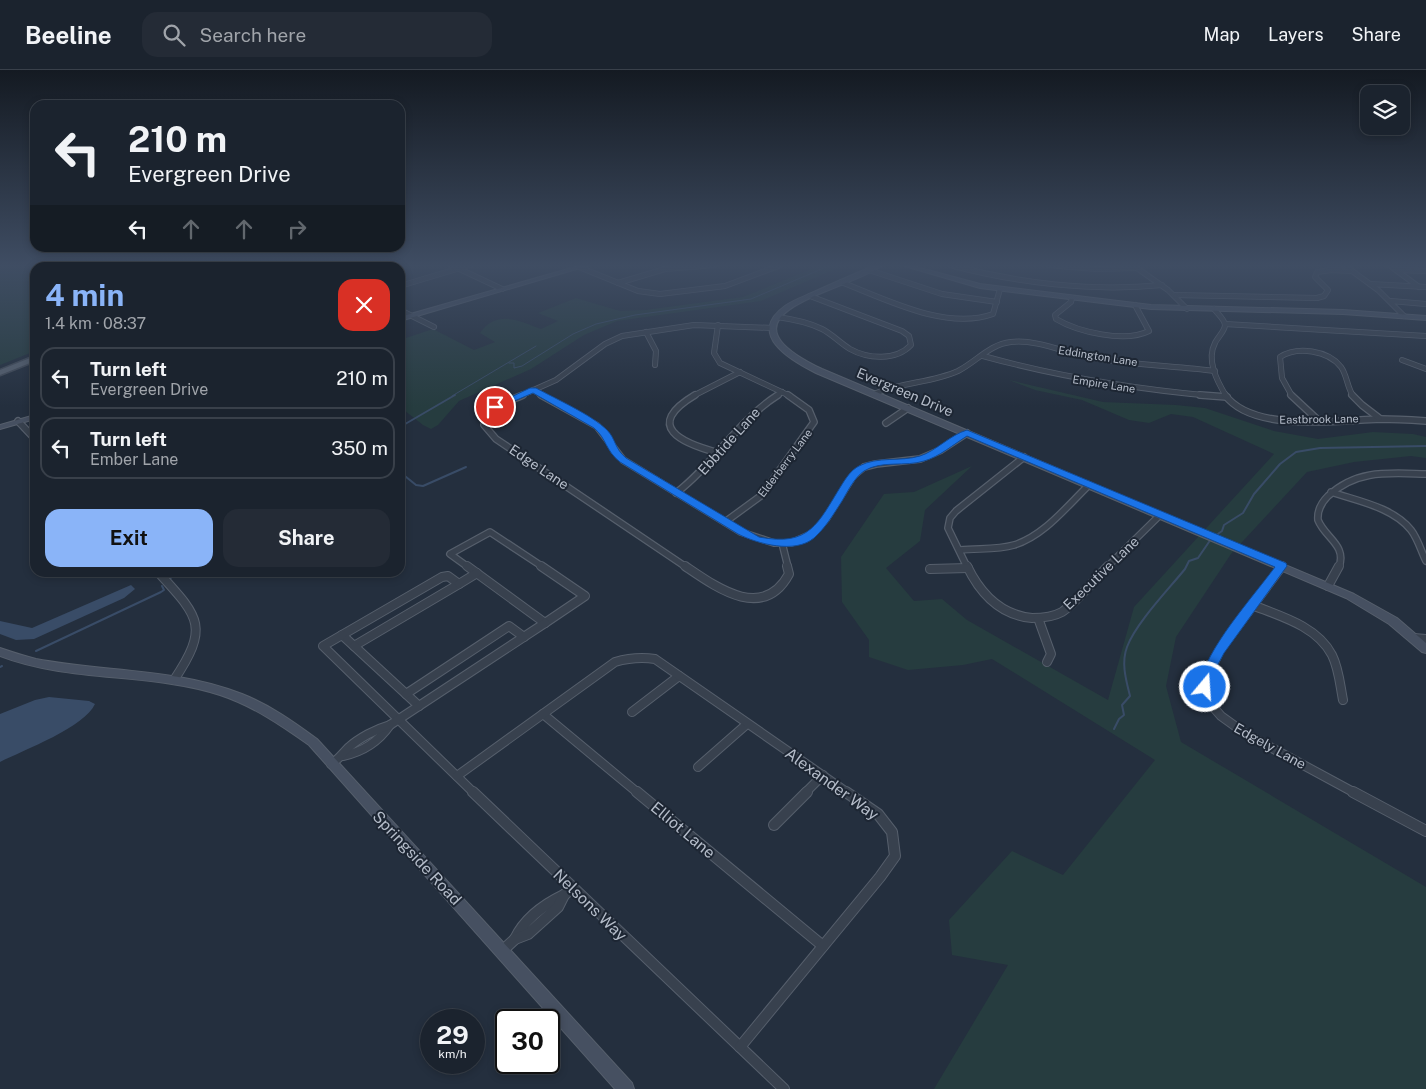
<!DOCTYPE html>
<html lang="en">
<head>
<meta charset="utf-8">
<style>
	body { margin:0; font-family:"Public Sans",sans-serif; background:#242b36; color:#f1f3f6; height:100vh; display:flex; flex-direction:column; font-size:19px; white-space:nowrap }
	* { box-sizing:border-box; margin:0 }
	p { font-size:16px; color:#a0a4aa }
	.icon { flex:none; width:28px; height:28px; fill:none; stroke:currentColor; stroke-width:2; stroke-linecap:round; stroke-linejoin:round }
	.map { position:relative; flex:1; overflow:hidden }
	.panel { position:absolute; left:30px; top:192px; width:375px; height:315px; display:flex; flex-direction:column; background:#1b232e; border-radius:15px; box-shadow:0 2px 8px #0003,0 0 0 1px #39404a }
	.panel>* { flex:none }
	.banner { position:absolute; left:30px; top:30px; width:375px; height:152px; border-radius:15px; box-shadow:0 2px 8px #0003,0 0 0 1px #39404a; background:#1b232e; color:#f1f3f6; overflow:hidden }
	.buttons { position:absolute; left:1360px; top:15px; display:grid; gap:10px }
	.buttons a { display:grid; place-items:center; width:50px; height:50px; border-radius:10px; background:#1b232e; box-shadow:0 2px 8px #0003,0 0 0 1px #39404a; font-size:25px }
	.speed { position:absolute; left:420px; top:939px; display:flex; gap:10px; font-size:25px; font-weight:700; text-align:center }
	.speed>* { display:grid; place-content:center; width:65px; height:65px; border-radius:50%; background:#1b232e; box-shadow:0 2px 8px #0003,0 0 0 1px #39404a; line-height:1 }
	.speed small { font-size:12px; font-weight:400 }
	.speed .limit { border:2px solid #111; border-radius:8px; background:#fff; color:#111 }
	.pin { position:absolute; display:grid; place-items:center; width:42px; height:42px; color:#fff; margin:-21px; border:2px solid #fff; border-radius:50%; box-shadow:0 1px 5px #0007 }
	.me { position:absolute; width:55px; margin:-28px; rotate:18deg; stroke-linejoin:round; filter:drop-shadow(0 0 4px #0008) }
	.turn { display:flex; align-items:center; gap:18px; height:105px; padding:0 15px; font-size:22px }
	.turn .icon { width:65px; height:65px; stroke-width:2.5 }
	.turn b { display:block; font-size:35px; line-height:42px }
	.lanes { display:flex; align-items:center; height:48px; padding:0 15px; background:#0003; justify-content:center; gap:25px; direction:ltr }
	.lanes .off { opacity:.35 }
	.round { display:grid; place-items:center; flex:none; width:52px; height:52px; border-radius:15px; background:#242b36 }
	.head { display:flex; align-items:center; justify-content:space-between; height:85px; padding:0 15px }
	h1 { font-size:30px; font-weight:700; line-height:38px; color:#8ab4f8 }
	.cta { display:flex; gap:10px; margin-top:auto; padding:10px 15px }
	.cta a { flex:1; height:58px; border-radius:15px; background:#8ab4f8; color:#111; font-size:20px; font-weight:700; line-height:58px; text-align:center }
	.cta a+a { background:#242b36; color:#f1f3f6 }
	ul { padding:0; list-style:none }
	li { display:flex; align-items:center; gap:15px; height:62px; margin:0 10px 8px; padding:0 5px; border:2px solid #39404a; border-radius:15px }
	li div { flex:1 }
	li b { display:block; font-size:19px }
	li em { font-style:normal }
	header { display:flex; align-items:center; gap:30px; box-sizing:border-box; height:70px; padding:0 25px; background:#1b232e; border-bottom:1px solid #39404a }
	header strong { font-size:24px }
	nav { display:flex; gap:28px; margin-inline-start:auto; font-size:18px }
	.search { width:350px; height:45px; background:#242b36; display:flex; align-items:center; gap:12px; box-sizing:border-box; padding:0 18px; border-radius:15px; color:#a0a4aa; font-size:19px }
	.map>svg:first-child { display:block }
	.green { fill:#263c3f }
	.water { fill:#394c67 }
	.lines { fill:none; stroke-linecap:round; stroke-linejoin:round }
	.stream-far1 { stroke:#394c67; stroke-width:1 }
	.stream { stroke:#394c67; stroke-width:2 }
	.street-far3-casing { stroke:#565f6c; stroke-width:6 }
	.street-far2-casing { stroke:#565f6c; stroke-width:8 }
	.street-far1-casing { stroke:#565f6c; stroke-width:10 }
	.street-casing { stroke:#565f6c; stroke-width:12 }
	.secondary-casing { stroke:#565f6c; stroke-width:2 }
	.primary-casing { stroke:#414a57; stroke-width:3 }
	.street-far3 { stroke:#38414e; stroke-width:4.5 }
	.street-far2 { stroke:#38414e; stroke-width:5.5 }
	.street-far1 { stroke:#38414e; stroke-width:8 }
	.street { stroke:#38414e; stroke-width:10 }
	.secondary { fill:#465061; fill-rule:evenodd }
	.primary { fill:#56606e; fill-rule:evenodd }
	.route { fill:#1a73e8; stroke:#114b97 }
	.labels { text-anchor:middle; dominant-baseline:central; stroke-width:4; stroke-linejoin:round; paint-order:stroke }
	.far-street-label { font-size:11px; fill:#b4bcc9; stroke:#1d2633 }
	.street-label { font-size:14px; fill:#b4bcc9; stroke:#1d2633 }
	.near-street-label { font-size:16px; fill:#b4bcc9; stroke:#1d2633 }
</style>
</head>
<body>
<header>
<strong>Beeline</strong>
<div class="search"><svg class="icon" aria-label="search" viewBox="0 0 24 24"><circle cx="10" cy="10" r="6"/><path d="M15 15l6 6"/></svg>Search here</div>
<nav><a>Map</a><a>Layers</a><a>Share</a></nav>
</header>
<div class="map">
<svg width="1426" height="1019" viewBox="0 0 1426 1019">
	<rect width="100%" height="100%" fill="#242f3e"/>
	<!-- green -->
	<g class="green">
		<polygon points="4,195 98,195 93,197 35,198 35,281 0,295 0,196"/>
		<polygon points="230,195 312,195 314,196 312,198 219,197"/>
		<path d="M 821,195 L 845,195 L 761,231 L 617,251 L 584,265 L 531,299 L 459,331 L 438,355 L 431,359 L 423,355 L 400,337 L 400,270 L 433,259 L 474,280 L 495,272 L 480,263 C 497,239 520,251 541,259 L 558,251 L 538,243 L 576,228 L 620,241 L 645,240 L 743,227 Z"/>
		<polygon points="1009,310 1103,332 1176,335 1205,338 1274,361 1318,369 1373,362 1413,364 1426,367 1426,388 1411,386 1354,392 1307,402 1231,484 1176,567 1166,616 1181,672 1426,817 1426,1019 934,1019 1008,895 952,885 949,850 1012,781 1063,805 1155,690 992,589 963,595 908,600 869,587 869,570 842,532 841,487 884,424 914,422 972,396 925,440 920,471 886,498 914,531 942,529 967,550 1108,630 1134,537 1274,384 1193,347 1171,344 1149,353 1129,350 1082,330 1035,320"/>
	</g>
	<!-- water -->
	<g class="water">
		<polygon points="131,515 135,519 124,528 34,569 16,570 0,564 0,551 32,558"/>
		<path d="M 49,627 L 89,631 L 95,634 C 85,657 24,680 0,692 L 0,644 L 35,630 Z"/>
	</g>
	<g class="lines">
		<!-- stream-far1 -->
		<g class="stream-far1">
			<polyline points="509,293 514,293 514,298 522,296 573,264 596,254 635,245 751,229 831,195"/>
			<polyline points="452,326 536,276"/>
		</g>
		<!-- stream -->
		<g class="stream">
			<polyline points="400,357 455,325"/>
			<polyline points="400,402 416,415 423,416 466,397"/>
			<polyline points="1215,466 1222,461 1224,455 1243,443 1254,424 1280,394 1296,382 1320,378 1426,376"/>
			<polyline points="170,502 171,508"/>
			<polyline points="36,581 161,522 164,520 162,516"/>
			<polyline points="0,597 2,596"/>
			<path d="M 1114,659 L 1119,649 L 1124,645 L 1122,635 L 1130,626 C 1126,610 1121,593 1127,577 C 1136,553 1168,520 1185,499 L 1189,491 L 1198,488 L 1211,469"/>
		</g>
		<defs>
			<g id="street-far3">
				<polyline points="451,195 502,219"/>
				<path d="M 950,195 C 1017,213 1092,222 1162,215"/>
				<polyline points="1048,195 1096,199 1136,198"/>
				<polyline points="1344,195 1378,220 1404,246"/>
				<polyline points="1389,195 1419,217"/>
				<polyline points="1134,196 1168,220 1187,239"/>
				<polyline points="579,197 638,221 660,224 725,216 781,195"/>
				<polyline points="349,198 359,195"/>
				<polyline points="869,200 942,224 997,232"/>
				<polyline points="1397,200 1426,201"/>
				<path d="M 841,212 C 885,229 946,261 993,244 L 1000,219"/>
				<polyline points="618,213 665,199 715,195"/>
				<polyline points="1370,214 1426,217"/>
				<polyline points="400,216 470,195"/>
				<polyline points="1174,225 1317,228 1324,226 1328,220 1315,207 1317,202 1331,200 1352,201"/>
				<path d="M 1072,228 L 1071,232 L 1055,245 L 1056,249 C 1078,262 1125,273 1149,261 L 1135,235"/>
				<polyline points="1391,231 1426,234"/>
				<path d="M 1214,239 C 1217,243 1225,250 1225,255 C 1225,261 1217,268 1215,273 C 1206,290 1217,311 1226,326"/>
				<polyline points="400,240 434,257"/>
				<path d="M 777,247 C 792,249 808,252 822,259 C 832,264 840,273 850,279 C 868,289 896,291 911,275 L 909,266 L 902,261 L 810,226"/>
				<polyline points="1225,254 1426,266"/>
				<polyline points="718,255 714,283 720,293 790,326"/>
				<polyline points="646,262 656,281 655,295"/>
				<path d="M 983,286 C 1059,307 1135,319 1213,326"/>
				<polyline points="1402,290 1426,299"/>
				<polyline points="533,320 543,326"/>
				<path d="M 874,324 C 901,312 932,313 958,301 C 976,292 990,274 1011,272 C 1039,269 1067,284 1094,288 C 1134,295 1175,296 1215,301"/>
				<polyline points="520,326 556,310 605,274 622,266 694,255 773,258"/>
				<polyline points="693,326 740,302"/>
				<polyline points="776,326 782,322"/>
				<path d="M 1292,326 L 1282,308 L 1280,287 C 1297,276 1328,280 1341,297 C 1347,305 1347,317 1353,326"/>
			</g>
			<g id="street-far2">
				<path d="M 523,325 C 505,333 490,334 484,355 L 496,369 L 686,497"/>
				<polyline points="541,325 597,356 623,390 741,462 774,473 791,473 812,464 826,449 853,406 864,397 876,394 920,389 941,380 967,363"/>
				<path d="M 695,325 C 643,356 681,373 719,383"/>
				<polyline points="1200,325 1227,327"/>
				<path d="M 1225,325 C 1253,363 1339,350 1380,349 C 1395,349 1411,350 1426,351"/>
				<polyline points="1291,325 1319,351"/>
				<polyline points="1352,325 1362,335 1379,348"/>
				<polyline points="18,351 35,369"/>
				<polyline points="886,353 908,338"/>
				<path d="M 1331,422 C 1357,431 1393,437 1411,460 C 1418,469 1421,481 1426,491"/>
				<path d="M 676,423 C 714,394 738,350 778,325"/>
				<polyline points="725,452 762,425 814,352 809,340 788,325"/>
				<polyline points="782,473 788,497"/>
				<path d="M 960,480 C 978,478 997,480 1014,475 C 1044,466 1067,436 1089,415"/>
				<polyline points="468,497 450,484 490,462 543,497"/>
				<polyline points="967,497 948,458 950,448 956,441 1024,387"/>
				<polyline points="1107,497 1160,445"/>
				<path d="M 1339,497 C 1347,475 1325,468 1318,450 C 1317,440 1321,433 1328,426 C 1357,399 1389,403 1426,404"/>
			</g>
			<g id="street-far1">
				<polyline points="467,496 545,553"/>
				<polyline points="541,496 585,526 545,553"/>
				<path d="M 685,496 C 716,517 763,552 789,504 L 787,496"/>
				<path d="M 967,496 C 980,523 1000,545 1032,548 C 1042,548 1053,547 1062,542 C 1078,531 1094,510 1108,496"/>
				<polyline points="1282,496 1219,581 1207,610 1205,620 1207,630 1221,646 1246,664 1355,723"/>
				<polyline points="930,499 968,498"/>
				<path d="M 158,502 C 199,547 210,556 174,610"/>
				<polygon points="448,506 459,514 354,576 342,565 442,507"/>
				<polyline points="459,514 477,503"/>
				<polyline points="1328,516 1339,496"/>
				<path d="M 1252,535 C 1280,546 1317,556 1332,585 C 1339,599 1340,615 1343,630"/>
				<polyline points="1038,548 1051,584 1047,592"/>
				<polyline points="342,565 323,576 474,723"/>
				<polyline points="1414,568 1426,569"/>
				<polyline points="354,576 419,636"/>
				<polyline points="406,624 509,556 524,567"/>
				<polyline points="632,642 679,606"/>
				<polyline points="543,644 638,723"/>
				<path d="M 343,686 C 362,682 379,671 390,655"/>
				<path d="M 331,694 C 339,689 342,684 348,678 C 359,668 376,659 390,655 L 545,553"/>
				<polyline points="698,697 747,654"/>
				<path d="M 457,706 L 615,592 C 629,588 641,587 655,589 L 848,723"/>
				<polyline points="805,723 823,705"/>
			</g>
			<g id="street">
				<polyline points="473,722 784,1019"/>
				<polyline points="637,722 823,876"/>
				<polyline points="1353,722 1426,761"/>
				<polyline points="774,755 807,722"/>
				<path d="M 515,869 C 525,848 543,835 564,825"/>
				<polyline points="502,881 515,869 528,864 558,837 564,825 572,818"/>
				<polyline points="740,977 880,807 895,786 892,762 878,744 846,722"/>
			</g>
			<g id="secondary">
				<polygon points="582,195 590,195 400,251 400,247"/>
				<path d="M 876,195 L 883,195 C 844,223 705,243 822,299 L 1354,524 L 1397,548 L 1426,573 L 1426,583 L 1422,582 L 1389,554 L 1346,528 L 816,303 C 790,290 746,264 785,236 C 795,229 806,226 816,221 C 836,212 856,203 876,195 Z"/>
				<polygon points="901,195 909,195 980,214 1151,235 1343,240 1426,246 1426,250 1343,244 1151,239 980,218"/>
				<polygon points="35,345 35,349 0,359 0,355"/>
				<path d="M 0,578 C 12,582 24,586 36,589 C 105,602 176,598 242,624 C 270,635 294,652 317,669 L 632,1013 L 634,1019 L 615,1019 L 309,675 C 281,655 253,636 220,625 C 149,602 70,613 0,586 Z"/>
			</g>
			<g id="primary">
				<polygon points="325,195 334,195 329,198 317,198"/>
				<polygon points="35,286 35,291 0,305 0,300"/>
			</g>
		</defs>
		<!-- street-far3 casing -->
		<use href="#street-far3" class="street-far3-casing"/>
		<!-- street-far2 casing -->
		<use href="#street-far2" class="street-far2-casing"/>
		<!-- street-far1 casing -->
		<use href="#street-far1" class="street-far1-casing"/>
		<!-- street casing -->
		<use href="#street" class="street-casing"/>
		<!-- secondary casing -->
		<use href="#secondary" class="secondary-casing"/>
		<!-- primary casing -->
		<use href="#primary" class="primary-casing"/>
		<!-- street-far3 -->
		<use href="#street-far3" class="street-far3"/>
		<!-- street-far2 -->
		<use href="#street-far2" class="street-far2"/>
		<!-- street-far1 -->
		<use href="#street-far1" class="street-far1"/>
		<!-- street -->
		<use href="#street" class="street"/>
		<!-- secondary -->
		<use href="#secondary" class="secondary"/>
		<!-- primary -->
		<use href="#primary" class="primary"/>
	</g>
	<!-- sky -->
	<linearGradient id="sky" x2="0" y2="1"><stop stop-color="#141a22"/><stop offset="0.58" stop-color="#3f4d63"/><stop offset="1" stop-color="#3f4d63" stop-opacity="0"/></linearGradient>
	<rect width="1426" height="337" fill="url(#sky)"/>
	<!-- route -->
	<path class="route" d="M 530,318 L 536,318 C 556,329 592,345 607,360 C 616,369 614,378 626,388 L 759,467 C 810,477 818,453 841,416 C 846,408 851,400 859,396 C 878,386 900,392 920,386 C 936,381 950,365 967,360 L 1286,493 L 1287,496 L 1224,583 L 1214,602 L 1209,621 L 1200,621 L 1198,617 C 1208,576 1249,532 1275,497 L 967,366 C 954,374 939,387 924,391 C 906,397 881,390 864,401 C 854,408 848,421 842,431 C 833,445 826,457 814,468 C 795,484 758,474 738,464 L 620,392 C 605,380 607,369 594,358 L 533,323 L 498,338 L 490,337 Z"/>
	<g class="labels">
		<!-- far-street labels -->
		<g class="far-street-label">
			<text transform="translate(1098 286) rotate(9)">Eddington Lane</text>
			<text transform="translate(1104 314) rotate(9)">Empire Lane</text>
			<text transform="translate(1319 349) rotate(-1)">Eastbrook Lane</text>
			<text transform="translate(785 393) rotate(-53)">Elderberry Lane</text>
		</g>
		<!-- street labels -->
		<g class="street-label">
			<text transform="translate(905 322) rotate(23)">Evergreen Drive</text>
			<text transform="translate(729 371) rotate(-48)">Ebbtide Lane</text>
			<text transform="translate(539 397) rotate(34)">Edge Lane</text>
			<text transform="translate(1101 503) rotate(-44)">Executive Lane</text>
			<text transform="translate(1270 676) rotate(29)">Edgely Lane</text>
		</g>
		<!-- near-street labels -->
		<g class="near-street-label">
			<text transform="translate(832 714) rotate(36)">Alexander Way</text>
			<text transform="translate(683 760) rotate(40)">Elliot Lane</text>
			<text transform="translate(417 788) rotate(47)">Springside Road</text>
			<text transform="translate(590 835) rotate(44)">Nelsons Way</text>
		</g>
	</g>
</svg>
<div class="buttons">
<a><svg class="icon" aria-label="layers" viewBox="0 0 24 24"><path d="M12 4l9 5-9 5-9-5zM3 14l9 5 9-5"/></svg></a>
</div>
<div class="speed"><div>29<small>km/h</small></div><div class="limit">30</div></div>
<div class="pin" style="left:495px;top:337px;background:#d93025"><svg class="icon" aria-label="arrive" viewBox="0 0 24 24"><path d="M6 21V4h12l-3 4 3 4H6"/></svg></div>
<svg class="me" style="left:1205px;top:617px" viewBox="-20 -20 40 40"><circle r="17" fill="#1a73e8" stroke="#fff" stroke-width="3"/><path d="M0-11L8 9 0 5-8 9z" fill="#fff"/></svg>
<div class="banner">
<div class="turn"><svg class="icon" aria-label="left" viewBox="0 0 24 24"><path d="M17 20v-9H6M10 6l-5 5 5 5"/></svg><div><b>210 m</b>Evergreen Drive</div></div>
<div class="lanes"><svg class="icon" aria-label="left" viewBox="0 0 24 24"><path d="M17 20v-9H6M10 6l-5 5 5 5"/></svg><svg class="icon off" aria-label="ahead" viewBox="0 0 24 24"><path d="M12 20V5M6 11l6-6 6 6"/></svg><svg class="icon off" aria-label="ahead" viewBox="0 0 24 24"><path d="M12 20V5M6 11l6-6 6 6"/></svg><svg class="icon off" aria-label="right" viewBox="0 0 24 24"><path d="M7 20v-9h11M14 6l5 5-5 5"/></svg></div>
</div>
<section class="panel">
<div class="head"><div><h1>4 min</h1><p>1.4 km · 08:37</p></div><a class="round" style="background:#d93025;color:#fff"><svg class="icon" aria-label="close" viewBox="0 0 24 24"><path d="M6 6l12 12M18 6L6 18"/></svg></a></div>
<ul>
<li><svg class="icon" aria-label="left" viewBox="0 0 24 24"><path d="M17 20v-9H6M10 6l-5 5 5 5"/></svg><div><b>Turn left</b><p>Evergreen Drive</p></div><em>210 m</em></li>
<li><svg class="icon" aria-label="left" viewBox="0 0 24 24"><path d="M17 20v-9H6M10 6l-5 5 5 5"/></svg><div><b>Turn left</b><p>Ember Lane</p></div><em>350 m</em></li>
</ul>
<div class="cta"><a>Exit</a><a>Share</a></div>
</section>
</div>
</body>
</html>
